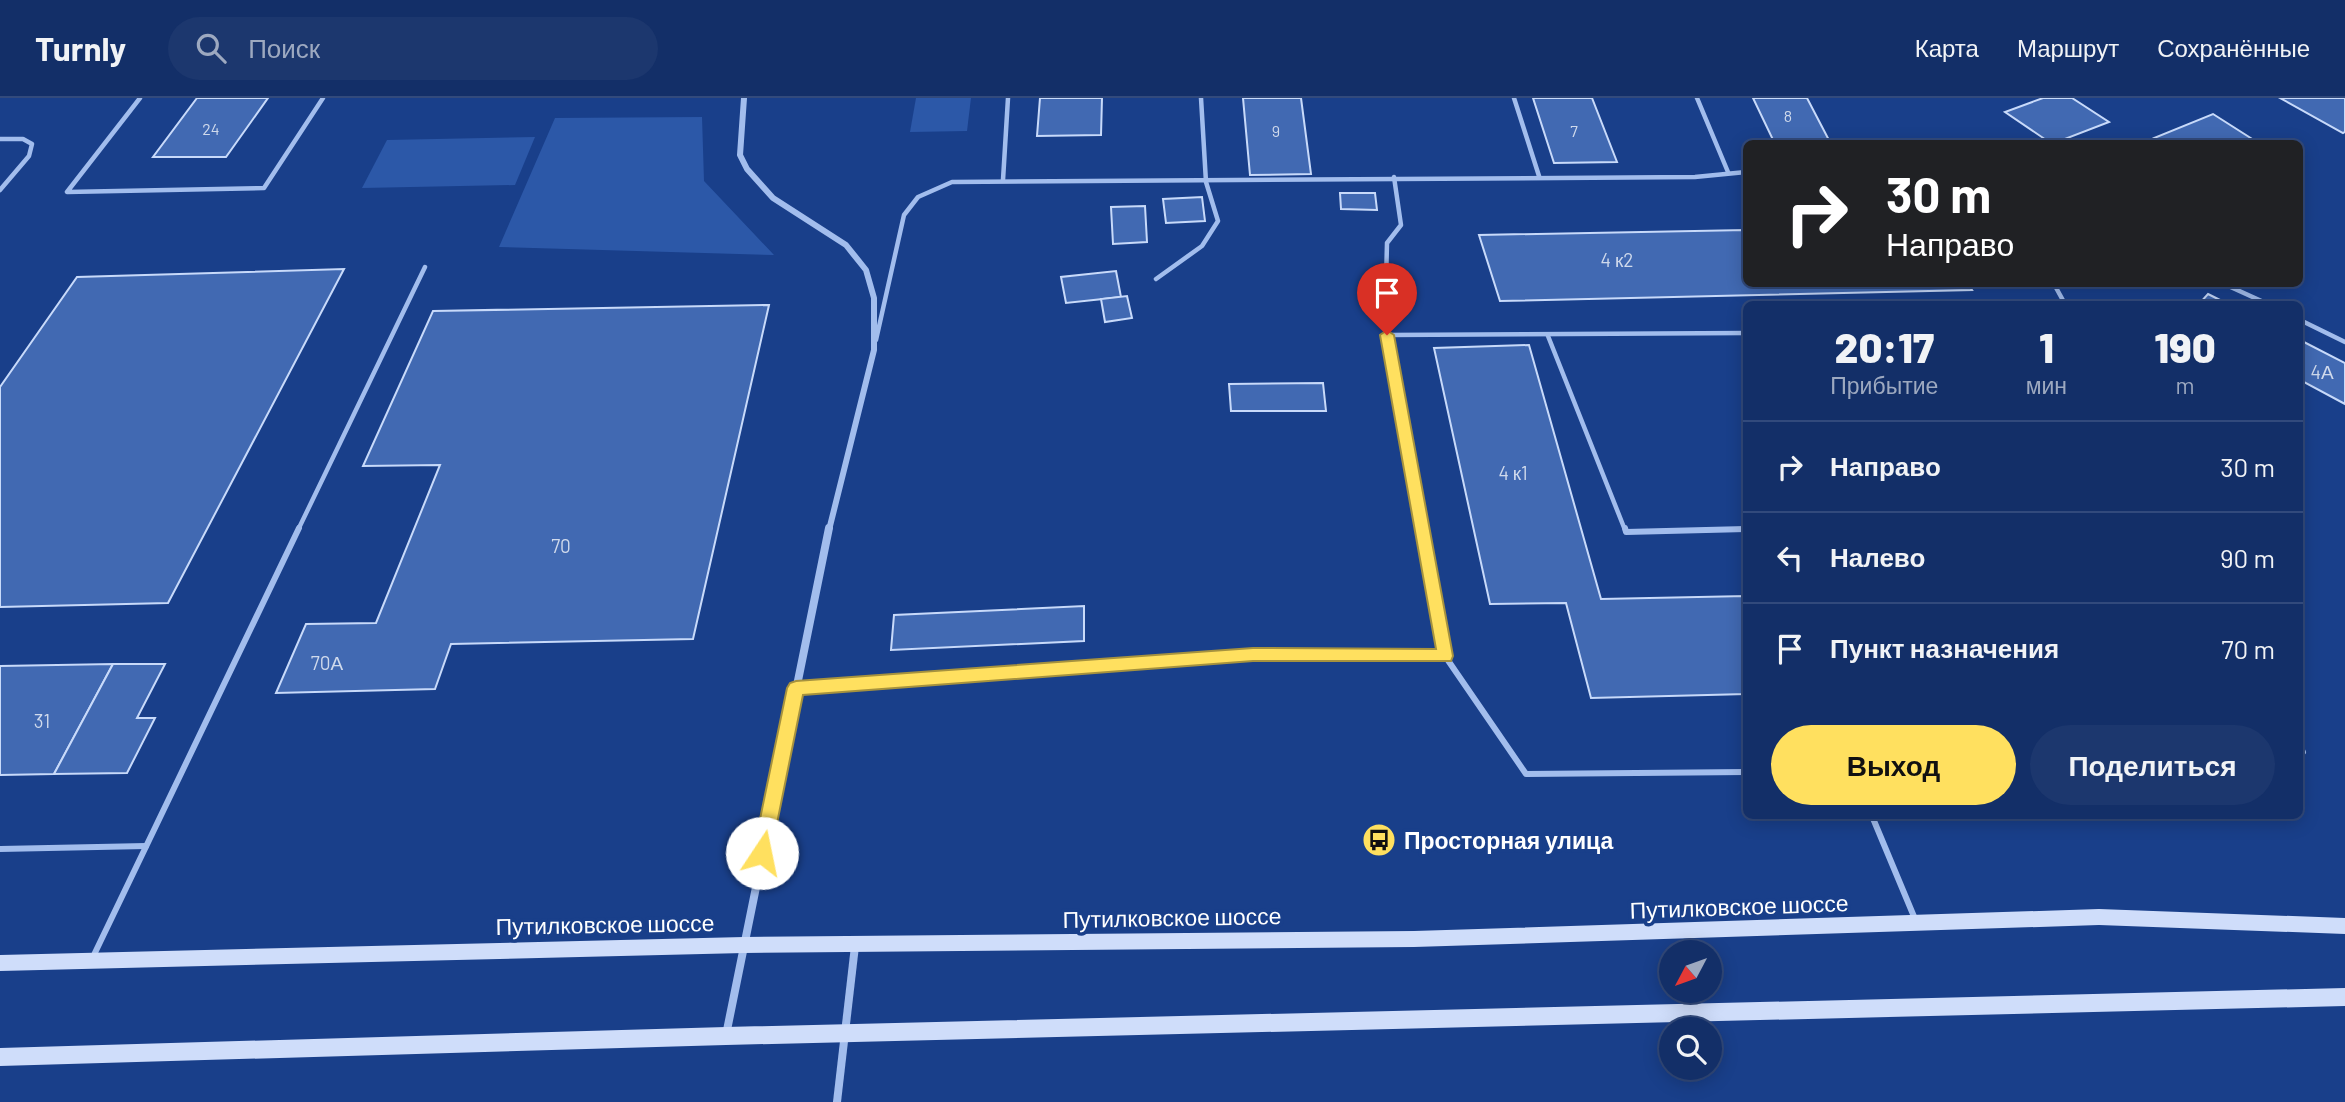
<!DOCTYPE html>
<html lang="ru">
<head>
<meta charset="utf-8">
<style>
	body { margin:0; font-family:Barlow,sans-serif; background:#1c376e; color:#f1f3f6; height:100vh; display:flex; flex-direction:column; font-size:26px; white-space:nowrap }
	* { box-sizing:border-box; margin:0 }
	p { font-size:23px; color:#9da9c0 }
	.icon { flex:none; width:38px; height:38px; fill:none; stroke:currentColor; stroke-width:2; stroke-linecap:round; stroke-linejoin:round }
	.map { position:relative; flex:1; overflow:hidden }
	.drawer { position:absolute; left:1743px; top:203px; width:560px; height:518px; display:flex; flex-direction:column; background:#132f68; border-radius:10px; box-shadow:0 4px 18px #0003,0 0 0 2px #324a7c }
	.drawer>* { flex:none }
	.hud { position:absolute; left:1743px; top:42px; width:560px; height:147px; border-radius:10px; box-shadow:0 4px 18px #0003,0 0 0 2px #324a7c; background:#202124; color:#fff; overflow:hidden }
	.needle { width:46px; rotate:229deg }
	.controls { position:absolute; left:1659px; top:842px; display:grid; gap:14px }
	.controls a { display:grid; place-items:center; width:63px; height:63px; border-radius:50%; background:#132f68; box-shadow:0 4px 18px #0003,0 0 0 2px #324a7c; font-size:35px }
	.pin { position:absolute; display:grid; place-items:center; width:60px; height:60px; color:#fff; margin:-72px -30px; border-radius:50% 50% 50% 0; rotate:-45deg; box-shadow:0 0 7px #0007 }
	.pin .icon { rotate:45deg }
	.me { position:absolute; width:77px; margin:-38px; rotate:11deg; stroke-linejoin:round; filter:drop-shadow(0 0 5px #0008) }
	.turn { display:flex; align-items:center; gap:24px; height:147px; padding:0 28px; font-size:32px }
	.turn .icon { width:91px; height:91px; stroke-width:2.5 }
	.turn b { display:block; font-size:49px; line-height:60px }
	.eta { display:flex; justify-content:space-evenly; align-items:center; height:119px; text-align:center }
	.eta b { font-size:42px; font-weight:800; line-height:49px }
	.button { display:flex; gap:14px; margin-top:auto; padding:14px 28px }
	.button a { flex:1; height:80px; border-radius:42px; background:#ffe05f; color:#111; font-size:28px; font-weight:800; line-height:80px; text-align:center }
	.button a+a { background:#1c376e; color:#f1f3f6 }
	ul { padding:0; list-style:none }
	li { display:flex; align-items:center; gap:21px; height:91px; padding:0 28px; border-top:2px solid #324a7c }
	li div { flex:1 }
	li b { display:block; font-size:26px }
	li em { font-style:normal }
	header { display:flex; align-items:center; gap:42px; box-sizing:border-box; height:98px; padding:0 35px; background:#132f68; border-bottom:2px solid #324a7c }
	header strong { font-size:33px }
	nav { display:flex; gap:38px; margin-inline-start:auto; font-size:24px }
	.search { width:490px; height:63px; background:#1c376e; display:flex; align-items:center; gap:18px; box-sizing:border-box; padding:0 24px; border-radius:38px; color:#9da9c0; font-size:26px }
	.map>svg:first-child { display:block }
	.green { fill:#2c58a8 }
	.building { fill:#4169b2; stroke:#c8dafa; stroke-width:2 }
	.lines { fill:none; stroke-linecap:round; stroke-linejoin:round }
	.service-far1 { stroke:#a2bded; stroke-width:4.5 }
	.service { stroke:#a2bded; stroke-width:6 }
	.minor-far1 { stroke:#a2bded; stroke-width:6 }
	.minor { stroke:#a2bded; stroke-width:8 }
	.secondary { fill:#cfddfa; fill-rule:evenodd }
	.route { fill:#ffe05f; stroke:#a6923e; stroke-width:2 }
	.labels { text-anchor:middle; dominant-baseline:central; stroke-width:7; stroke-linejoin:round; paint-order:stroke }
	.far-number-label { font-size:16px; fill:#d0daec }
	.number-label { font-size:19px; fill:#d0daec }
	.poi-label { font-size:23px; font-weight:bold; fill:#fff; stroke:#193f8a; text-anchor:start }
	.street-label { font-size:23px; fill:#fff; stroke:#193f8a }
</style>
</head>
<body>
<header>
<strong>Turnly</strong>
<div class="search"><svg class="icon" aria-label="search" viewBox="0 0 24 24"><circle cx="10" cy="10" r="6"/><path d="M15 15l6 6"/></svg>Поиск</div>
<nav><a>Карта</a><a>Маршрут</a><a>Сохранённые</a></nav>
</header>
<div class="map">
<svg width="2345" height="1004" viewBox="0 0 2345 1004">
	<rect width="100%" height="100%" fill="#193f8a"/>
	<!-- green -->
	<g class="green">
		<polygon points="916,0 971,0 967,33 910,34"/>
		<polygon points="702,19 704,83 774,157 499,149 555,20"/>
		<polygon points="535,39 515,87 362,90 387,42"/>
	</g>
	<!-- building -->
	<g class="building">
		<polygon points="197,0 268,0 226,59 153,59"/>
		<polygon points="1040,0 1102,0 1101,37 1037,38"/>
		<polygon points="1243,0 1301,0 1311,76 1250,77"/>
		<polygon points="1533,0 1592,0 1617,64 1554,65"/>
		<polygon points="1753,0 1807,0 1831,46 1775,46"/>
		<polygon points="2043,0 2072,0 2109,24 2052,46 2005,14"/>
		<polygon points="2280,0 2345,0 2345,34 2343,35"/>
		<polygon points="2213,16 2260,46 2161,46 2154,40"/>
		<polygon points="1340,95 1375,95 1377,112 1341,111"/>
		<polygon points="1202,99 1205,123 1166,125 1163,101"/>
		<polygon points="1145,108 1147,144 1113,146 1111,109"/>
		<polygon points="1746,132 1746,186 1968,186 1972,192 1500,203 1479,137"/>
		<polygon points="344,171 168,505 0,509 0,289 77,179"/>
		<polygon points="1116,173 1121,199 1066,205 1061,179"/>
		<polygon points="2208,196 2228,206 2199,206"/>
		<polygon points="1127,198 1132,220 1105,224 1101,201"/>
		<polygon points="769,207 693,541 451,546 435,591 276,595 306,526 376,525 440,367 363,368 433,213"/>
		<polygon points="2300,242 2345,265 2345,306 2300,282"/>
		<polygon points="1529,247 1601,501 1746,498 1746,596 1591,600 1566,505 1490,506 1434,250"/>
		<polygon points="1323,285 1326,313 1231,313 1229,286"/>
		<polygon points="1084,508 1084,543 891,552 894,517"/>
		<polygon points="113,566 54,676 0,677 0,568"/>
		<polygon points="113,566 165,566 137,620 155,620 127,675 54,676"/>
	</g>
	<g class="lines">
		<!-- service-far1 -->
		<g class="service-far1">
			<polyline points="140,0 67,94 264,90 323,0"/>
			<polyline points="1514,0 1539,78"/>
			<polyline points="1697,0 1728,74"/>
			<polyline points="0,41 23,41 32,46 29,58 0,92"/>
			<polyline points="1394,79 1401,127 1387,145 1385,224 1422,432"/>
			<polyline points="1003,82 1008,0"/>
			<polyline points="1156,181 1202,148 1218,123 1206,84 1201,0"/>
			<polyline points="2054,186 2065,206"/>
			<polyline points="2224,186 2268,206"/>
			<polyline points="2300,222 2345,244"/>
			<polyline points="1387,237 1746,235"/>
			<polyline points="1548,238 1625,432"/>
			<polyline points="876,242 904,117 918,99 952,84 1695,79 1746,74"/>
			<polyline points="298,432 425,169"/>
			<polyline points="1704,432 1746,431"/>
		</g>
		<!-- service -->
		<g class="service">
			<polyline points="1625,430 1626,434 1746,431"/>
			<polyline points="1445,558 1526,676 1746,674"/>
			<polyline points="796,590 1253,557 1445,558 1422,430"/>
			<polyline points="2300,648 2303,654 2300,655"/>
			<polyline points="1872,718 1915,821"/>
			<polyline points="0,751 146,748"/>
			<polyline points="92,861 299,430"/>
		</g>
		<!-- minor-far1 -->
		<polyline class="minor-far1" points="744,0 740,57 747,71 773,100 846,147 866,172 874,200 874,252 829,432"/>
		<!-- minor -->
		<g class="minor">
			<polyline points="726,937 829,430"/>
			<polyline points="837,1004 855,848"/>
		</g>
		<!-- secondary -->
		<g class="secondary">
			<polygon points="2099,811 2345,820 2345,836 2099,827 1414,849 744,855 0,873 0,857 744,839 1414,833"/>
			<polygon points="2345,890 2345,908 726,947 0,968 0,950 726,929"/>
		</g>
	</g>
	<!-- route -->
	<polygon class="route" points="1387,232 1394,237 1453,558 1451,563 1253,563 803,597 771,755 768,761 762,764 756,761 753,755 787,590 790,585 796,583 1253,550 1436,551 1380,237"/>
	<!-- icons -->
	<defs>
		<symbol id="bus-disc" viewBox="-11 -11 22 22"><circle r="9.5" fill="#ffe05f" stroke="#193f8a"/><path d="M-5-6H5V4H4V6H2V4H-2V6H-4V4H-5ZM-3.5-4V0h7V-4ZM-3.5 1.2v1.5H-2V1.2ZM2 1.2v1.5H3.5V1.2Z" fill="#111"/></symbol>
	</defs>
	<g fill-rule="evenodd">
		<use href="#bus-disc" x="1360" y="723" width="38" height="38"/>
	</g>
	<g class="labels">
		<!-- far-number labels -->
		<g class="far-number-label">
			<text x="1788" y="17">8</text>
			<text x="211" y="30">24</text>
			<text x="1276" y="32">9</text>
			<text x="1574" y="32">7</text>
		</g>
		<!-- number labels -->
		<g class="number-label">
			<text x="1617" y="161">4 к2</text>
			<text x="2322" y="273">4А</text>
			<text x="1513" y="374">4 к1</text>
			<text x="561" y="447">70</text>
			<text x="327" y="564">70А</text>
			<text x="42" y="622">31</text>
		</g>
		<!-- poi labels -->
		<g class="poi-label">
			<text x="1404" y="742">Просторная улица</text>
		</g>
		<!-- street labels -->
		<g class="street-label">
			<text transform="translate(1739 808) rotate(-2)">Путилковское шоссе</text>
			<text transform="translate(1172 819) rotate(-1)">Путилковское шоссе</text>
			<text transform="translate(605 826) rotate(-1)">Путилковское шоссе</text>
		</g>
	</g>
</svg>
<div class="controls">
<a><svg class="needle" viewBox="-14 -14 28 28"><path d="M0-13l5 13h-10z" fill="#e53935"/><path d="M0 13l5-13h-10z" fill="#9da9c0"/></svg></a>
<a><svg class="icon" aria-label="search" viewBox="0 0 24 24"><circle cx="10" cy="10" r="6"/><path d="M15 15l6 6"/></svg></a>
</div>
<div class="pin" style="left:1387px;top:237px;background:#d93025"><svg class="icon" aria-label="arrive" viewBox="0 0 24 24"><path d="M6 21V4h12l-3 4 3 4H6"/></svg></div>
<svg class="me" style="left:762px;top:755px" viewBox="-20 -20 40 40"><circle r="19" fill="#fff"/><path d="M0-13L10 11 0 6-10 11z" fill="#ffe05f"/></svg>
<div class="hud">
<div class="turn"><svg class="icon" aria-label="right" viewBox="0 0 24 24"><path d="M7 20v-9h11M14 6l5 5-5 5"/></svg><div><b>30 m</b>Направо</div></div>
</div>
<section class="drawer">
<div class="eta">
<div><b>20:17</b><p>Прибытие</p></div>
<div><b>1</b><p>мин</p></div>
<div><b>190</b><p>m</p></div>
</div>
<ul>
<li><svg class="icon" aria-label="right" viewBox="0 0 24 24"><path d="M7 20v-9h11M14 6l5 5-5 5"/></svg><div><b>Направо</b></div><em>30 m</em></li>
<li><svg class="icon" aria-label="left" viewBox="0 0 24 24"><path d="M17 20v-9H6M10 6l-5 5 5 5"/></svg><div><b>Налево</b></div><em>90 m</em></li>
<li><svg class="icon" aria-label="arrive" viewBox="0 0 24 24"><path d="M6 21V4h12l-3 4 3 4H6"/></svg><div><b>Пункт назначения</b></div><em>70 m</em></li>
</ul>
<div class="button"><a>Выход</a><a>Поделиться</a></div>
</section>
</div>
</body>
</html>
